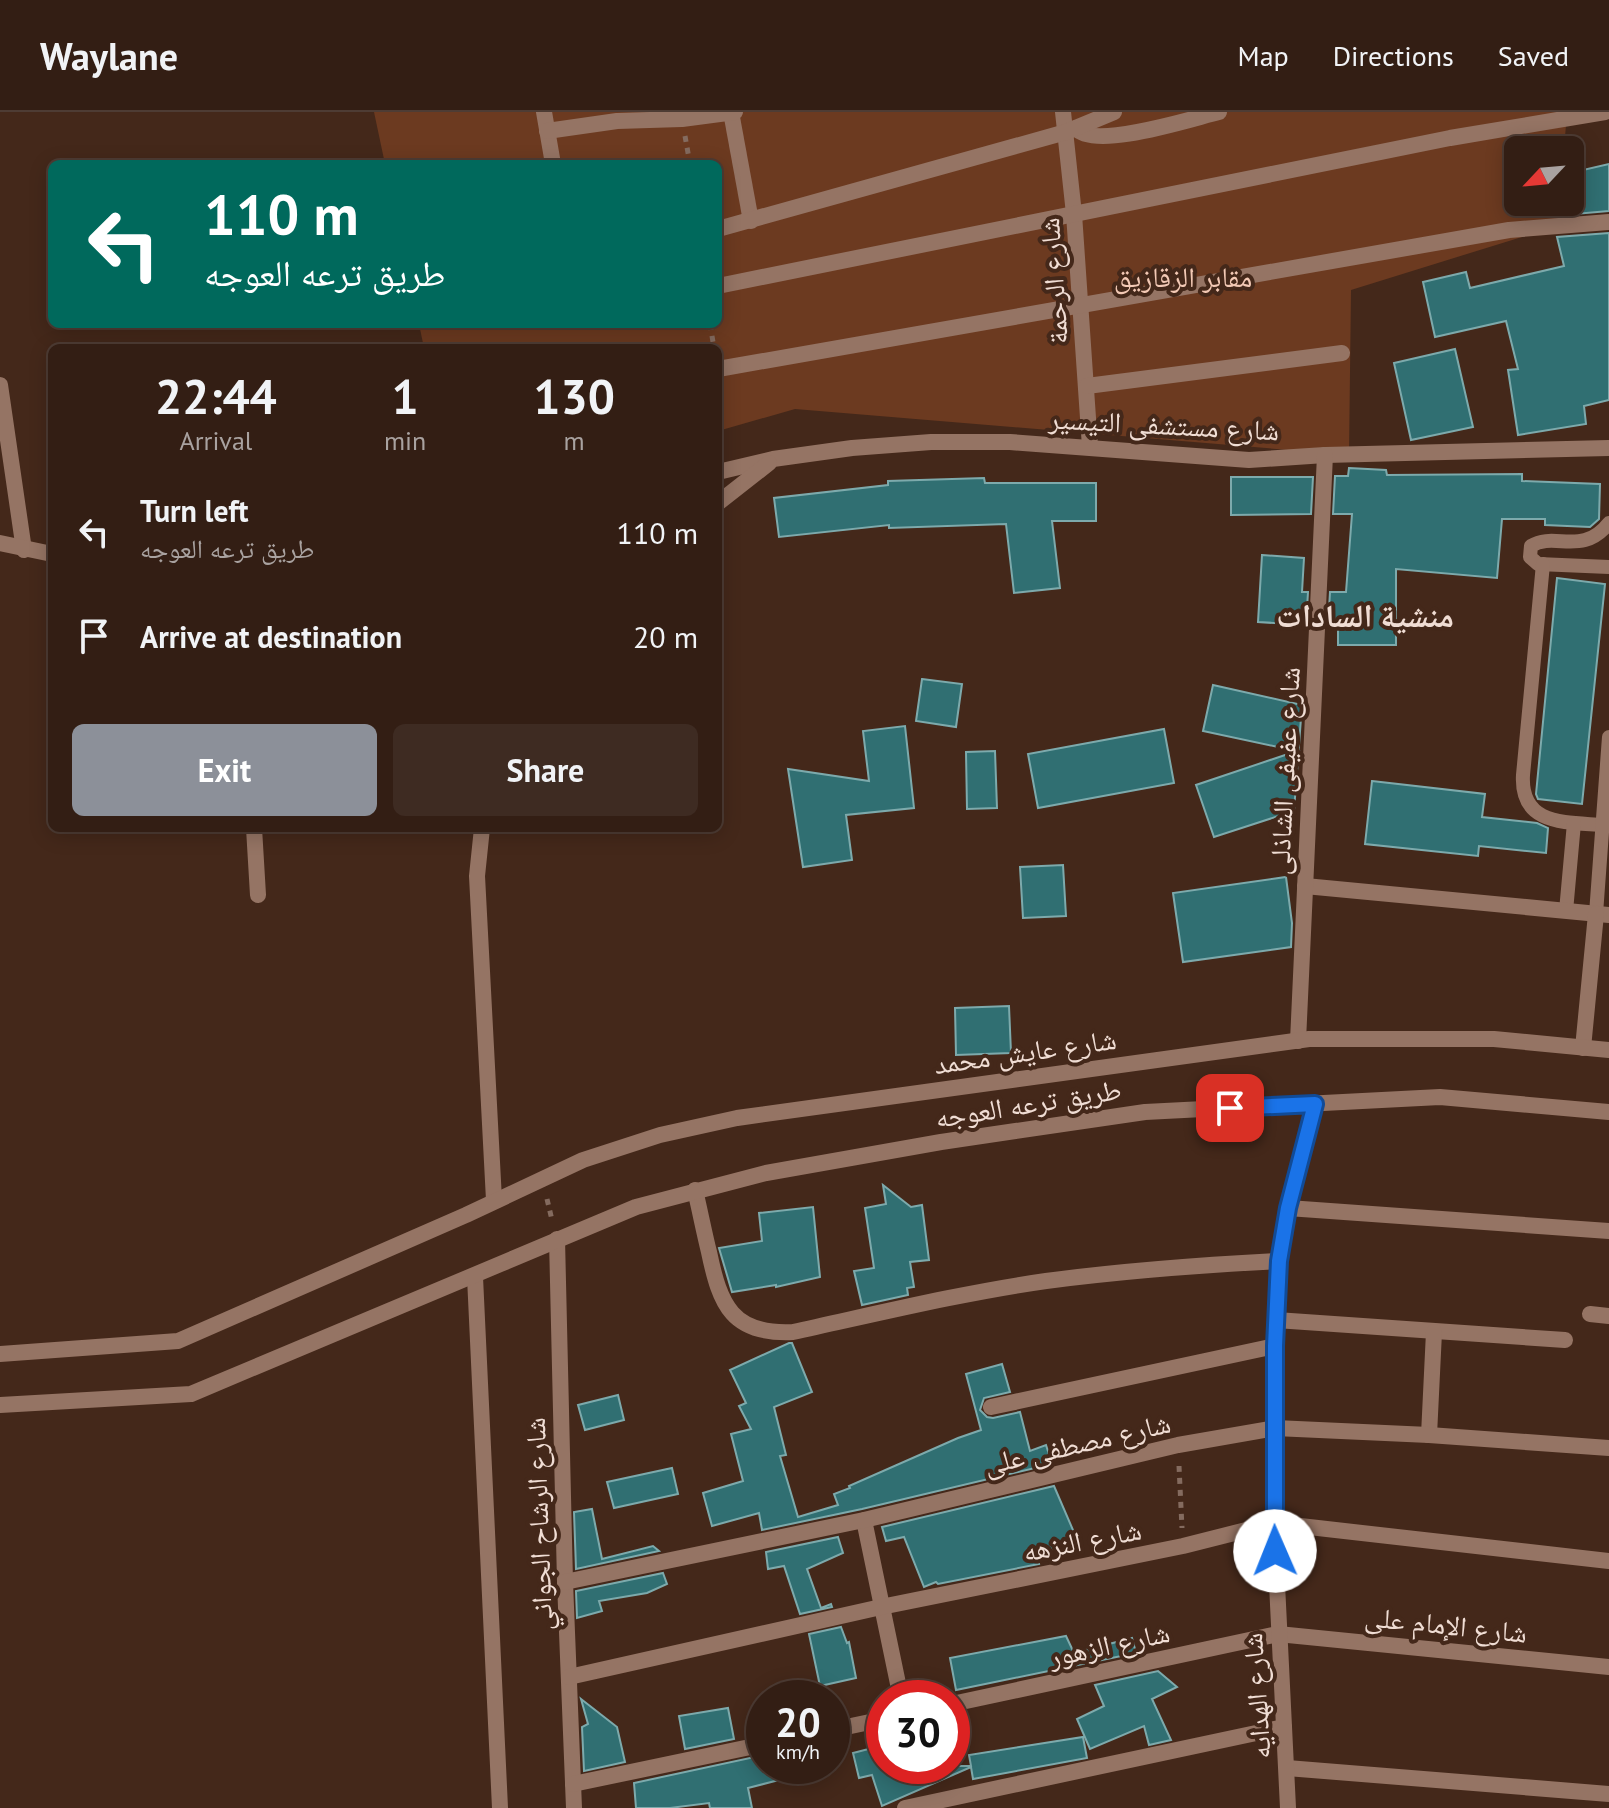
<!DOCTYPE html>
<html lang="en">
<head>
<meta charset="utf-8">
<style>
	body { margin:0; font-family:"PT Sans","Noto Naskh Arabic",sans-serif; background:#3e2b22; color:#f1f3f6; height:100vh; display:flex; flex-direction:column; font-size:30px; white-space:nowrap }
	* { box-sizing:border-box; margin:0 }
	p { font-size:26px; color:#a9a2a0 }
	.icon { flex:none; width:44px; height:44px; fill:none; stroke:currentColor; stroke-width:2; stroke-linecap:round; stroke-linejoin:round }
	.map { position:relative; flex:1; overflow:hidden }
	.sheet { position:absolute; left:48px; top:232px; width:674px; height:488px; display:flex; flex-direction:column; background:#331e14; border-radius:12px; box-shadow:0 4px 20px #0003,0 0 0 2px #4e3c34 }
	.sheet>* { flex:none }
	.hud { position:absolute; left:48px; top:48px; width:674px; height:168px; border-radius:12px; box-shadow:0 4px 20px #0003,0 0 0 2px #4e3c34; background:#00695c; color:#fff; overflow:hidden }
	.needle { width:52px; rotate:244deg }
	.controls { position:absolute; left:1504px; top:24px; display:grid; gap:16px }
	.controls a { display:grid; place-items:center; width:80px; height:80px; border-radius:12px; background:#331e14; box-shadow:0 4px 20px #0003,0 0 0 2px #4e3c34; font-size:40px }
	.speed { position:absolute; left:746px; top:1568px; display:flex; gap:16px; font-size:40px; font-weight:700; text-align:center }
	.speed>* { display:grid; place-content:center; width:104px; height:104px; border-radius:50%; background:#331e14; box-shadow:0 4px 20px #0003,0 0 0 2px #4e3c34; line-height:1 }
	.speed small { font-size:20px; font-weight:400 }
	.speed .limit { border:12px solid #d22; background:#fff; color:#111 }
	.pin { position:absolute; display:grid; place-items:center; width:68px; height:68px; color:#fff; margin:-34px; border-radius:16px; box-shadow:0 4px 12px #0006 }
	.me { position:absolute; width:88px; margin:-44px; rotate:359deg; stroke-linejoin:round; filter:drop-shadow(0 0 6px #0008) }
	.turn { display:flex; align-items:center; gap:28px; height:168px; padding:0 24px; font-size:36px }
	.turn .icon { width:104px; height:104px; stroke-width:2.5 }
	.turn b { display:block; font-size:56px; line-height:68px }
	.eta { display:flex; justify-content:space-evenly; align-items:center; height:136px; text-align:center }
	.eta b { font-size:48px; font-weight:600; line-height:56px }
	.button { display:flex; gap:16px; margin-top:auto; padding:16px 24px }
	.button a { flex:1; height:92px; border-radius:12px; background:#8c9099; color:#fff; font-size:32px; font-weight:600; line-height:92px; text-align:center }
	.button a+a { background:#3e2b22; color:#f1f3f6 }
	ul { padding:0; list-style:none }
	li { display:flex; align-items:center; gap:24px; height:104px; padding:0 24px }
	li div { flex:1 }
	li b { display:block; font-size:30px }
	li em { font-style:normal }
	header { display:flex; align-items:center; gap:48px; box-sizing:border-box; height:112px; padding:0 40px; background:#331e14; border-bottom:2px solid #4e3c34 }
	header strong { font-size:38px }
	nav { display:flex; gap:44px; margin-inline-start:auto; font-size:28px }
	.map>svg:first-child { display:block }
	.green { fill:#6c3a20 }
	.building { fill:#306f72; stroke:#7daaac; stroke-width:2 }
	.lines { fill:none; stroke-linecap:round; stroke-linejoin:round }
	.path { stroke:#846b5f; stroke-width:5; stroke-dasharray:6 6; stroke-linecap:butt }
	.service { stroke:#957464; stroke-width:14 }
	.minor { stroke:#957464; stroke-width:16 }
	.route-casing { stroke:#114b97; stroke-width:20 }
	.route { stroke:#1a73e8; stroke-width:14 }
	.labels { text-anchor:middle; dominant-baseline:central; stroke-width:8; stroke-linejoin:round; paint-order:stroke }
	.park-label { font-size:28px; fill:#f3c9b5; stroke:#44281a }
	.street-label { font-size:28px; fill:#f0ddd4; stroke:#44281a }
	.quarter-label { font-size:32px; font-weight:bold; fill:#f0ddd4; stroke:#44281a }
</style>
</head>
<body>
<header>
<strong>Waylane</strong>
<nav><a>Map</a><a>Directions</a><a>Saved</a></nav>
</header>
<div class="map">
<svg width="1609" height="1696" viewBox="0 0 1609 1696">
	<rect width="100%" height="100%" fill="#44281a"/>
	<!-- green -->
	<polygon class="green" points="374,0 1567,0 1564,38 1518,38 1518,90 1559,90 1557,114 1351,178 1349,343 795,297 718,319 718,236 424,236 419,212 718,212 718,52 385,52"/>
	<!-- building -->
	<g class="building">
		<polygon points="1609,52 1609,99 1552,104 1549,90 1570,90 1570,61"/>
		<polygon points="1609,121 1609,288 1584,294 1586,312 1518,323 1508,258 1518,257 1506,209 1435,225 1423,170 1466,160 1470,176 1564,154 1557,125"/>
		<polygon points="1455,237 1473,315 1411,328 1394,251"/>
		<polygon points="1349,356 1386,358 1387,363 1522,362 1522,369 1600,372 1599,407 1590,415 1545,413 1545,407 1502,407 1497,466 1396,457 1396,533 1338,533 1338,515 1328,514 1330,480 1346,480 1352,402 1333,402 1335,364 1348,364"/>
		<polygon points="1231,365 1313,365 1311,402 1231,403"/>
		<polygon points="984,366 985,371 1096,371 1096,409 1052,409 1060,476 1014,481 1006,412 889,416 889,413 779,425 774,386 888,373 888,369"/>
		<polygon points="1262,443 1304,446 1302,480 1308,480 1306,513 1258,510"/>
		<polygon points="1557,466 1605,472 1582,692 1538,687 1536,682"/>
		<polygon points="922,567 962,572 956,615 916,609"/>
		<polygon points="1213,573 1302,593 1294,699 1214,725 1196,673 1297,639 1203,619"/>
		<polygon points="905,614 914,696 846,703 852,748 803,755 788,657 869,669 863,619"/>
		<polygon points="1164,617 1174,671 1038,696 1028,642"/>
		<polygon points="995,639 997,696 967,697 966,640"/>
		<polygon points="1372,669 1485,682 1482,705 1537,711 1548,716 1546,741 1479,734 1478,744 1365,732"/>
		<polygon points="1063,753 1066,804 1023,806 1020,755"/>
		<polygon points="1286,765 1292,811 1291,835 1183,850 1173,781"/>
		<polygon points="1009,894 1011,941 956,943 955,896"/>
		<polygon points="883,1073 911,1095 922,1093 929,1148 910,1150 914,1175 907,1176 908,1183 862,1193 854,1159 874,1156 865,1096 886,1092"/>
		<polygon points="813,1095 820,1165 776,1175 776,1173 732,1180 719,1136 762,1129 759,1101"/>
		<polygon points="789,1231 792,1231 812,1280 774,1295 786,1343 780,1344 798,1405 838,1393 834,1382 850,1376 849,1374 958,1326 981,1318 966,1262 1002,1252 1010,1280 984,1286 980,1298 987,1305 993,1306 1020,1300 1030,1339 1046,1333 1052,1352 862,1397 762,1418 759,1401 712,1414 703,1381 743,1369 731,1322 751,1317 739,1294 746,1291 730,1258"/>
		<polygon points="618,1283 624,1308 585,1318 578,1293"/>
		<polygon points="672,1356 678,1382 614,1396 607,1370"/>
		<polygon points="1054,1374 1076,1425 1037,1445 1039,1452 938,1472 936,1470 924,1475 904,1425 886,1429 882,1415"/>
		<polygon points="592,1397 602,1447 653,1434 659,1439 576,1457 574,1400"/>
		<polygon points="838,1425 843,1441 807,1457 821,1496 831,1492 832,1495 800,1502 784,1454 768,1457 766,1440"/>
		<polygon points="663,1461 667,1472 647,1481 599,1489 602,1499 577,1506 576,1479"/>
		<polygon points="841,1515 847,1531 849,1530 856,1566 820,1574 809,1522"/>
		<polygon points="1066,1524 1074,1541 1132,1526 1136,1541 956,1578 950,1546"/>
		<polygon points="1158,1559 1177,1575 1152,1587 1171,1628 1149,1633 1144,1614 1090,1637 1077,1607 1104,1594 1095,1573"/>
		<polygon points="581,1587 617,1615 625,1650 584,1659 582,1615 588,1612"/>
		<polygon points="728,1596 734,1627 685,1637 679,1604"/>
		<polygon points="1083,1625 1087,1646 973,1667 971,1655 882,1694 872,1663 859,1666 853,1641 884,1633 884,1654 971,1654 969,1643"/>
		<polygon points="764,1643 764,1654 805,1654 806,1661 748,1676 752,1696 710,1696 709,1691 670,1696 636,1696 634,1671"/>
	</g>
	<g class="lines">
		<!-- path -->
		<g class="path">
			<polyline points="685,24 690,52"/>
			<polyline points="710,212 714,236"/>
			<polyline points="547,1087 552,1108"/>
			<polyline points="1179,1354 1182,1416"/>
		</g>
		<!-- service -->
		<g class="service">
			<path d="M 1609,411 C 1582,445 1555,419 1531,434 L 1530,445 L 1538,452 L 1609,455"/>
			<path d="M 1543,452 L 1523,663 C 1520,714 1566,710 1603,713"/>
			<polyline points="1566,799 1574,711"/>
			<polyline points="1596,802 1609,625"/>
		</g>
		<!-- minor -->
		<g class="minor">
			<polyline points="544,0 553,52"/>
			<polyline points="731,0 751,109"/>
			<polyline points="1063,0 1074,102 1090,335"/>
			<path d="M 1076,16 C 1093,39 1193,6 1219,0"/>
			<polyline points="547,19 617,9 682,7 735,0"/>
			<polyline points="718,117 1066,20 1114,0"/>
			<polyline points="718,174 1450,26 1605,0"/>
			<polyline points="718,257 1509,118 1609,110"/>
			<polyline points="0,273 24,438"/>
			<polyline points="1087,274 1342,241"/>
			<polyline points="718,360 773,347 852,336 931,330 1010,330 1249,348 1325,343 1609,336"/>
			<polyline points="718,391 769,351"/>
			<polyline points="0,431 52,442"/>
			<polyline points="254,716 258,783"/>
			<polyline points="482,716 477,764 494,1088"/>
			<polyline points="1305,774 1609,803"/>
			<polyline points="1298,929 1325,343"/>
			<polyline points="1583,936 1596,802"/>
			<path d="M 695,1078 C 700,1099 704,1120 709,1140 C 720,1193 732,1223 793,1220 C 876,1202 961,1181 1046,1169 C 1123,1159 1201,1153 1279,1149"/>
			<polyline points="1288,1096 1609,1119"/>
			<polyline points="557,1127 565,1470 574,1696"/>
			<polyline points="475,1165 500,1696"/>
			<polyline points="1590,1202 1609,1204"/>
			<polyline points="1276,1208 1565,1228"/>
			<polyline points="0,1242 178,1229 466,1103 583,1048 660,1023 737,1006 1309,927 1494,927 1609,938"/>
			<polyline points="0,1293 191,1282 636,1095 766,1061 941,1030 1145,1000 1440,985 1609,1000"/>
			<polyline points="991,1295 1275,1234"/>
			<polyline points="1429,1323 1434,1220"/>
			<polyline points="864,1408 901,1586"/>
			<polyline points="565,1470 864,1408 1178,1333 1275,1316 1429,1323 1609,1336"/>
			<polyline points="569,1565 881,1495 1183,1434 1274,1411 1609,1449"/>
			<polyline points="952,1592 1278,1522 1609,1555"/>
			<polyline points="832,1618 884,1607"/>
			<polyline points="1287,1656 1609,1682"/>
			<polyline points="573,1672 764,1632"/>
			<polyline points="905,1696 1284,1615"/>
			<polyline points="1288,1696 1274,1411 1275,1234 1279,1149 1288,1096 1315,992"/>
		</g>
	</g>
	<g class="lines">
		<defs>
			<polyline id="route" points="1230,996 1315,992 1288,1096 1279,1149 1275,1234 1275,1439"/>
		</defs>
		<!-- route casing -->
		<use href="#route" class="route-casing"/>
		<!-- route -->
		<use href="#route" class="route"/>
	</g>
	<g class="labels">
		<!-- park labels -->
		<g class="park-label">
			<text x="1183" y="164">مقابر الزقازيق</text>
		</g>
		<!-- street labels -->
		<g class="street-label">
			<text transform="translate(1053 169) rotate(-94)">شارع الرحمة</text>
			<text transform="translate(1164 312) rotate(3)">شارع مستشفى التيسير</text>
			<text transform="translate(1284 659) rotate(-87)">شارع عفيفى الشاذلى</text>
			<text transform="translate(1025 939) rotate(-8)">شارع عايش محمد</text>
			<text transform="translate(1028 991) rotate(-9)">طريق ترعه العوجه</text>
			<text transform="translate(1077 1331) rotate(-13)">شارع مصطفى على</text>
			<text transform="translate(538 1412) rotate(-92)">شارع الرشاح الجواني</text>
			<text transform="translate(1082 1428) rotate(-11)">شارع النزهه</text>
			<text transform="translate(1446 1512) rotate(6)">شارع الإمام على</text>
			<text transform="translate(1109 1532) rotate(-12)">شارع الزهور</text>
			<text transform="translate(1256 1584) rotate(-94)">شارع الهدايه</text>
		</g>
		<!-- quarter labels -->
		<g class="quarter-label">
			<text x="1365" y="503">منشية السادات</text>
		</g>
	</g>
</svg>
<div class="controls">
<a><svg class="needle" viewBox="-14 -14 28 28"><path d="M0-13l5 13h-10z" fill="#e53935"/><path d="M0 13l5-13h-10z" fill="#a9a2a0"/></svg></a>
</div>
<div class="speed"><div>20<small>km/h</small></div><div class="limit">30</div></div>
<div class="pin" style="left:1230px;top:996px;background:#d93025"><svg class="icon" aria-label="arrive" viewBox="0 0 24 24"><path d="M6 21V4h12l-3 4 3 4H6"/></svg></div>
<svg class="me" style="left:1275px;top:1439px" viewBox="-20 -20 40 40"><circle r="19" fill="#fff"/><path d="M0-13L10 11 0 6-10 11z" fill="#1a73e8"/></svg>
<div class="hud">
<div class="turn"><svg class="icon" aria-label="left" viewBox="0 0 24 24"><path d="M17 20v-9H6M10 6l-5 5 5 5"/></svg><div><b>110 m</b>طريق ترعه العوجه</div></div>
</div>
<section class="sheet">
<div class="eta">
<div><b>22:44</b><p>Arrival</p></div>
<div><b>1</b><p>min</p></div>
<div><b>130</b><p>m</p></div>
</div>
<ul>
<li><svg class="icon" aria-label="left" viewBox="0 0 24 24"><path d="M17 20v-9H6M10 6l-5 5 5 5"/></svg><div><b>Turn left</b><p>طريق ترعه العوجه</p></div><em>110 m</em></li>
<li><svg class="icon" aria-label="arrive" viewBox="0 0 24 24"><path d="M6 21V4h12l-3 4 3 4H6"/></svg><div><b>Arrive at destination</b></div><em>20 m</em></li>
</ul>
<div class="button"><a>Exit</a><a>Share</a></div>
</section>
</div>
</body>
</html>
